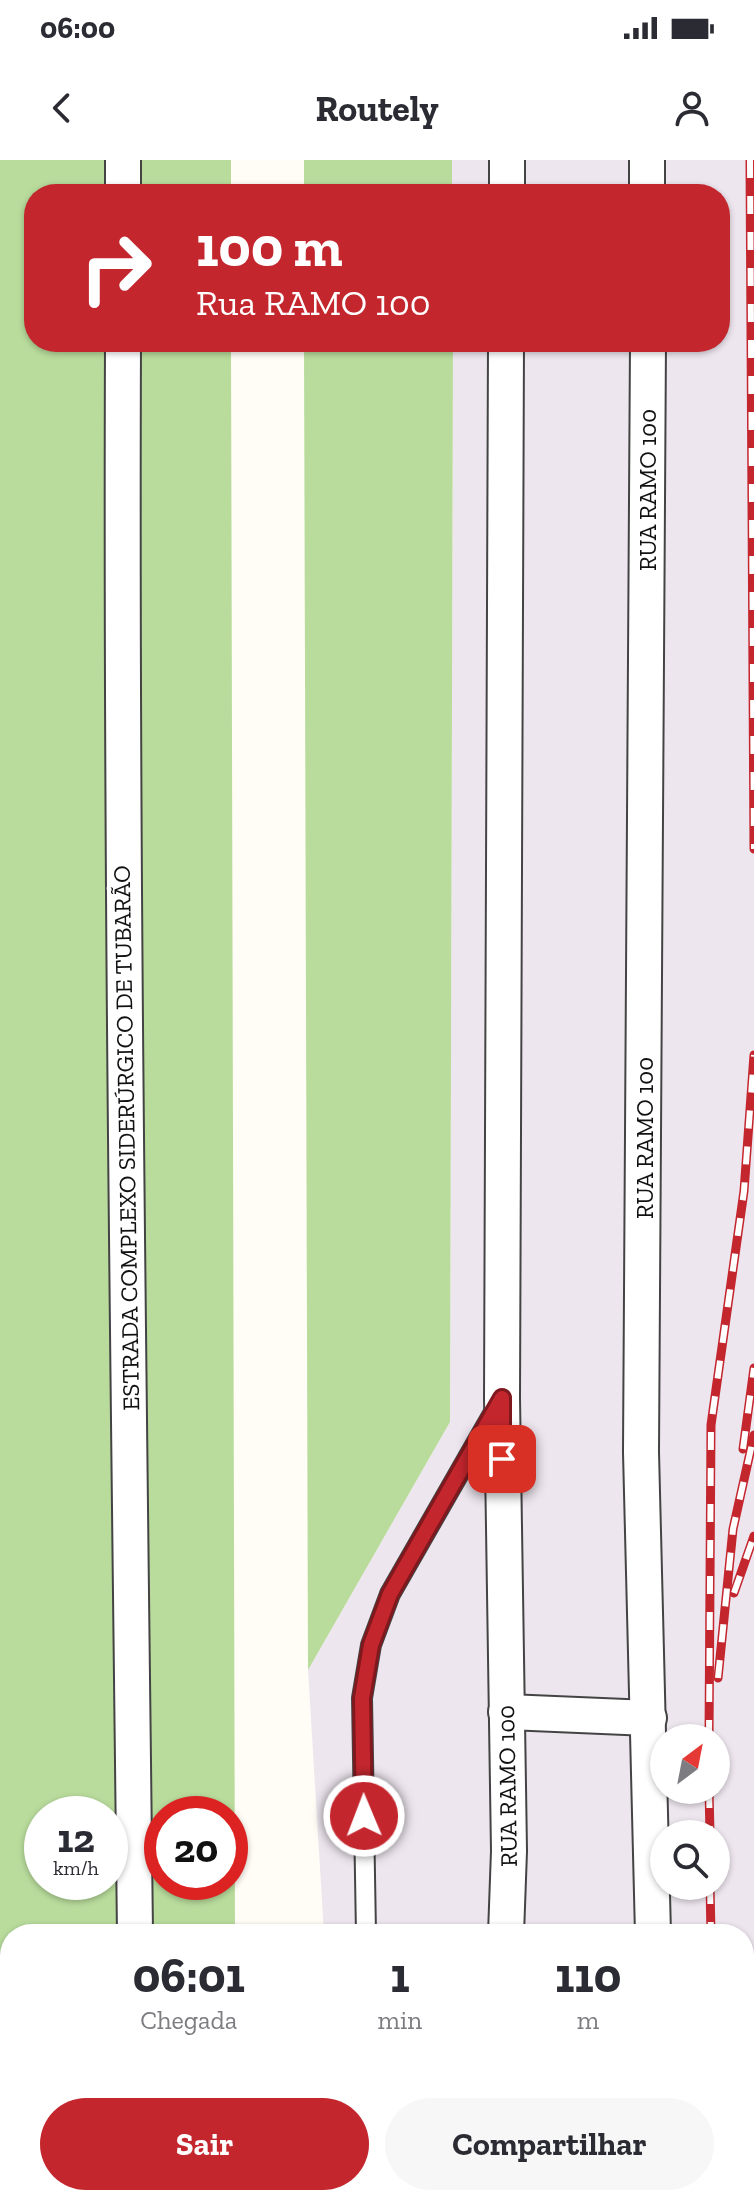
<!DOCTYPE html>
<html lang="pt">
<head>
<meta charset="utf-8">
<style>
	body { margin:0; font-family:"Zilla Slab",serif; background:#f7f7f7; color:#2b2b33; height:100vh; display:flex; flex-direction:column; font-size:30px; white-space:nowrap }
	* { box-sizing:border-box; margin:0 }
	p { font-size:26px; color:#7c7c81 }
	.icon { flex:none; width:44px; height:44px; fill:none; stroke:currentColor; stroke-width:2; stroke-linecap:round; stroke-linejoin:round }
	.map { position:relative; flex:1; overflow:hidden }
	.side { position:absolute; left:0px; top:1764px; width:754px; height:282px; display:flex; flex-direction:column; background:#fff; border-radius:32px 32px 0 0; box-shadow:0 2px 6px #0004 }
	.side>* { flex:none }
	.top-card { position:absolute; left:24px; top:24px; width:706px; height:168px; border-radius:32px; box-shadow:0 2px 6px #0004; background:#c4262e; color:#fff; overflow:hidden }
	.needle { width:52px; rotate:32deg }
	.buttons { position:absolute; left:650px; top:1564px; display:grid; gap:16px }
	.buttons a { display:grid; place-items:center; width:80px; height:80px; border-radius:50%; background:#fff; box-shadow:0 2px 6px #0004; font-size:40px }
	.speed { position:absolute; left:24px; top:1636px; display:flex; gap:16px; font-size:40px; font-weight:700; text-align:center }
	.speed>* { display:grid; place-content:center; width:104px; height:104px; border-radius:50%; background:#fff; box-shadow:0 2px 6px #0004; line-height:1 }
	.speed small { font-size:20px; font-weight:400 }
	.speed .limit { border:12px solid #d22; background:#fff; color:#111 }
	.pin { position:absolute; display:grid; place-items:center; width:68px; height:68px; color:#fff; margin:-34px; border-radius:16px; box-shadow:0 4px 12px #0006 }
	.me { position:absolute; width:88px; margin:-44px; rotate:359deg; stroke-linejoin:round; filter:drop-shadow(0 0 6px #0008) }
	.turn { display:flex; align-items:center; gap:28px; height:168px; padding:0 40px; font-size:36px }
	.turn .icon { width:104px; height:104px; stroke-width:2.5 }
	.turn b { display:block; font-size:56px; line-height:68px }
	.eta { display:flex; justify-content:space-evenly; align-items:center; height:136px; text-align:center }
	.eta b { font-size:48px; font-weight:700; line-height:56px }
	.cta { display:flex; gap:16px; margin-top:auto; padding:16px 40px }
	.cta a { flex:1; height:92px; border-radius:48px; background:#c4262e; color:#fff; font-size:32px; font-weight:700; line-height:92px; text-align:center }
	.cta a+a { background:#f7f7f7; color:#2b2b33 }
	.status { display:flex; justify-content:space-between; align-items:center; height:56px; padding:0 40px; background:#fff; direction:ltr }
	.status svg { height:22px; fill:currentColor }
	header { display:flex; justify-content:space-between; align-items:center; height:104px; padding:0 40px; background:#fff; font-size:36px; font-weight:700 }
	.map>svg:first-child { display:block }
	.industrial { fill:#eee6ef; fill-rule:evenodd }
	.forest { fill:#b9dc9c; fill-rule:evenodd }
	.lines { fill:none; stroke-linecap:round; stroke-linejoin:round }
	.service-casing { stroke:#444; stroke-width:22 }
	.minor-casing { stroke:#444; stroke-width:38 }
	.service { stroke:#fff; stroke-width:18 }
	.minor { stroke:#fff; stroke-width:34 }
	.rail-casing { stroke:#c4262e; stroke-width:9 }
	.rail { stroke:#fff; stroke-width:6; stroke-dasharray:18; stroke-linecap:butt }
	.route-casing { stroke:#7f191e; stroke-width:20 }
	.route { stroke:#c4262e; stroke-width:14 }
	.labels { text-anchor:middle; dominant-baseline:central; stroke-width:8; stroke-linejoin:round; paint-order:stroke }
	.street-label { font-size:24px; fill:#111; stroke:#fff }
</style>
</head>
<body>
<div class="status"><b>06:00</b><svg viewBox="0 0 49 12"><path d="M0 12V9h3v3zM5 12V6h3v6zM10 12V3h3v9zM15 12V0h3v12zM26 1h20v11H26zM47 4h2v5h-2z"/></svg></div>
<header><svg class="icon" aria-label="back" viewBox="0 0 24 24"><path d="M15 5l-7 7 7 7"/></svg>Routely<svg class="icon" aria-label="person" viewBox="0 0 24 24"><circle cx="12" cy="8" r="4"/><path d="M4 21q1-7 8-7t8 7"/></svg></header>
<div class="map">
<svg width="754" height="2045" viewBox="0 0 754 2045">
	<rect width="100%" height="100%" fill="#fffdf5"/>
	<!-- industrial -->
	<path class="industrial" d="M 452,0 L 754,0 L 754,2045 L 339,2045 L 339,2036 L 744,2036 L 744,1774 L 324,1774 L 308,1510 L 450,1262 L 453,182 L 720,182 L 720,34 L 452,34 ZM 664,1578 L 716,1578 L 716,1630 L 664,1630 ZM 664,1674 L 716,1674 L 716,1726 L 664,1726 Z"/>
	<!-- forest -->
	<g class="forest">
		<path d="M 0,0 L 231,0 L 231,34 L 34,34 L 34,182 L 231,182 L 235,1774 L 10,1774 L 10,2036 L 236,2036 L 236,2045 L 0,2045 ZM 42,1654 L 110,1654 L 110,1722 L 42,1722 ZM 162,1654 L 230,1654 L 230,1722 L 162,1722 Z"/>
		<rect x="304" y="0" width="148" height="34"/>
		<polygon points="304,182 453,182 450,1262 308,1510"/>
	</g>
	<g class="lines">
		<defs>
			<g id="service">
				<polyline points="366,1774 362,1538 371,1485 390,1434 497,1247"/>
				<polyline points="744,2020 754,2017"/>
				<polyline points="374,2036 375,2045"/>
				<polyline points="414,2045 418,2036"/>
				<polyline points="700,2045 713,2036"/>
			</g>
			<g id="minor">
				<polyline points="647,0 647,34"/>
				<polyline points="123,34 123,0"/>
				<polyline points="507,34 507,0"/>
				<path d="M 123,182 C 121,713 129,1243 135,1774"/>
				<polyline points="648,182 641,1292 653,1774"/>
				<polyline points="506,1552 649,1558"/>
				<polyline points="506,1774 509,1691 502,1238 506,182"/>
				<polyline points="137,2036 137,2045"/>
				<polyline points="657,2036 657,2045"/>
				<polyline points="501,2045 501,2036"/>
			</g>
		</defs>
		<!-- service casing -->
		<use href="#service" class="service-casing"/>
		<!-- minor casing -->
		<use href="#minor" class="minor-casing"/>
		<!-- service -->
		<use href="#service" class="service"/>
		<!-- minor -->
		<use href="#minor" class="minor"/>
		<defs>
			<g id="rail">
				<polyline points="750,0 754,689"/>
				<polyline points="743,1289 754,1208"/>
				<polyline points="734,1433 754,1376"/>
				<polyline points="718,1518 733,1369 754,1275"/>
				<polyline points="709,1578 711,1265 744,1031 754,895"/>
				<polyline points="709,1630 710,1674"/>
				<polyline points="710,1726 711,1774"/>
				<polyline points="727,2036 728,2045"/>
			</g>
		</defs>
		<!-- rail casing -->
		<use href="#rail" class="rail-casing"/>
		<!-- rail -->
		<use href="#rail" class="rail"/>
	</g>
	<g class="lines">
		<defs>
			<polyline id="route" points="364,1656 362,1538 371,1485 390,1434 502,1238 502,1299"/>
		</defs>
		<!-- route casing -->
		<use href="#route" class="route-casing"/>
		<!-- route -->
		<use href="#route" class="route"/>
	</g>
	<g class="labels">
		<!-- street labels -->
		<g class="street-label">
			<text transform="translate(647 330) rotate(-90)">RUA RAMO 100</text>
			<text transform="translate(126 978) rotate(-91)">ESTRADA COMPLEXO SIDERÚRGICO DE TUBARÃO</text>
			<text transform="translate(644 978) rotate(-90)">RUA RAMO 100</text>
			<text transform="translate(507 1626) rotate(-91)">RUA RAMO 100</text>
		</g>
	</g>
</svg>
<div class="buttons">
<a><svg class="needle" viewBox="-14 -14 28 28"><path d="M0-13l5 13h-10z" fill="#e53935"/><path d="M0 13l5-13h-10z" fill="#7c7c81"/></svg></a>
<a><svg class="icon" aria-label="search" viewBox="0 0 24 24"><circle cx="10" cy="10" r="6"/><path d="M15 15l6 6"/></svg></a>
</div>
<div class="speed"><div>12<small>km/h</small></div><div class="limit">20</div></div>
<div class="pin" style="left:502px;top:1299px;background:#d93025"><svg class="icon" aria-label="arrive" viewBox="0 0 24 24"><path d="M6 21V4h12l-3 4 3 4H6"/></svg></div>
<svg class="me" style="left:364px;top:1656px" viewBox="-20 -20 40 40"><circle r="17" fill="#c4262e" stroke="#fff" stroke-width="3"/><path d="M0-11L8 9 0 5-8 9z" fill="#fff"/></svg>
<div class="top-card">
<div class="turn"><svg class="icon" aria-label="right" viewBox="0 0 24 24"><path d="M7 20v-9h11M14 6l5 5-5 5"/></svg><div><b>100 m</b>Rua RAMO 100</div></div>
</div>
<section class="side">
<div class="eta">
<div><b>06:01</b><p>Chegada</p></div>
<div><b>1</b><p>min</p></div>
<div><b>110</b><p>m</p></div>
</div>
<div class="cta"><a>Sair</a><a>Compartilhar</a></div>
</section>
</div>
</body>
</html>
